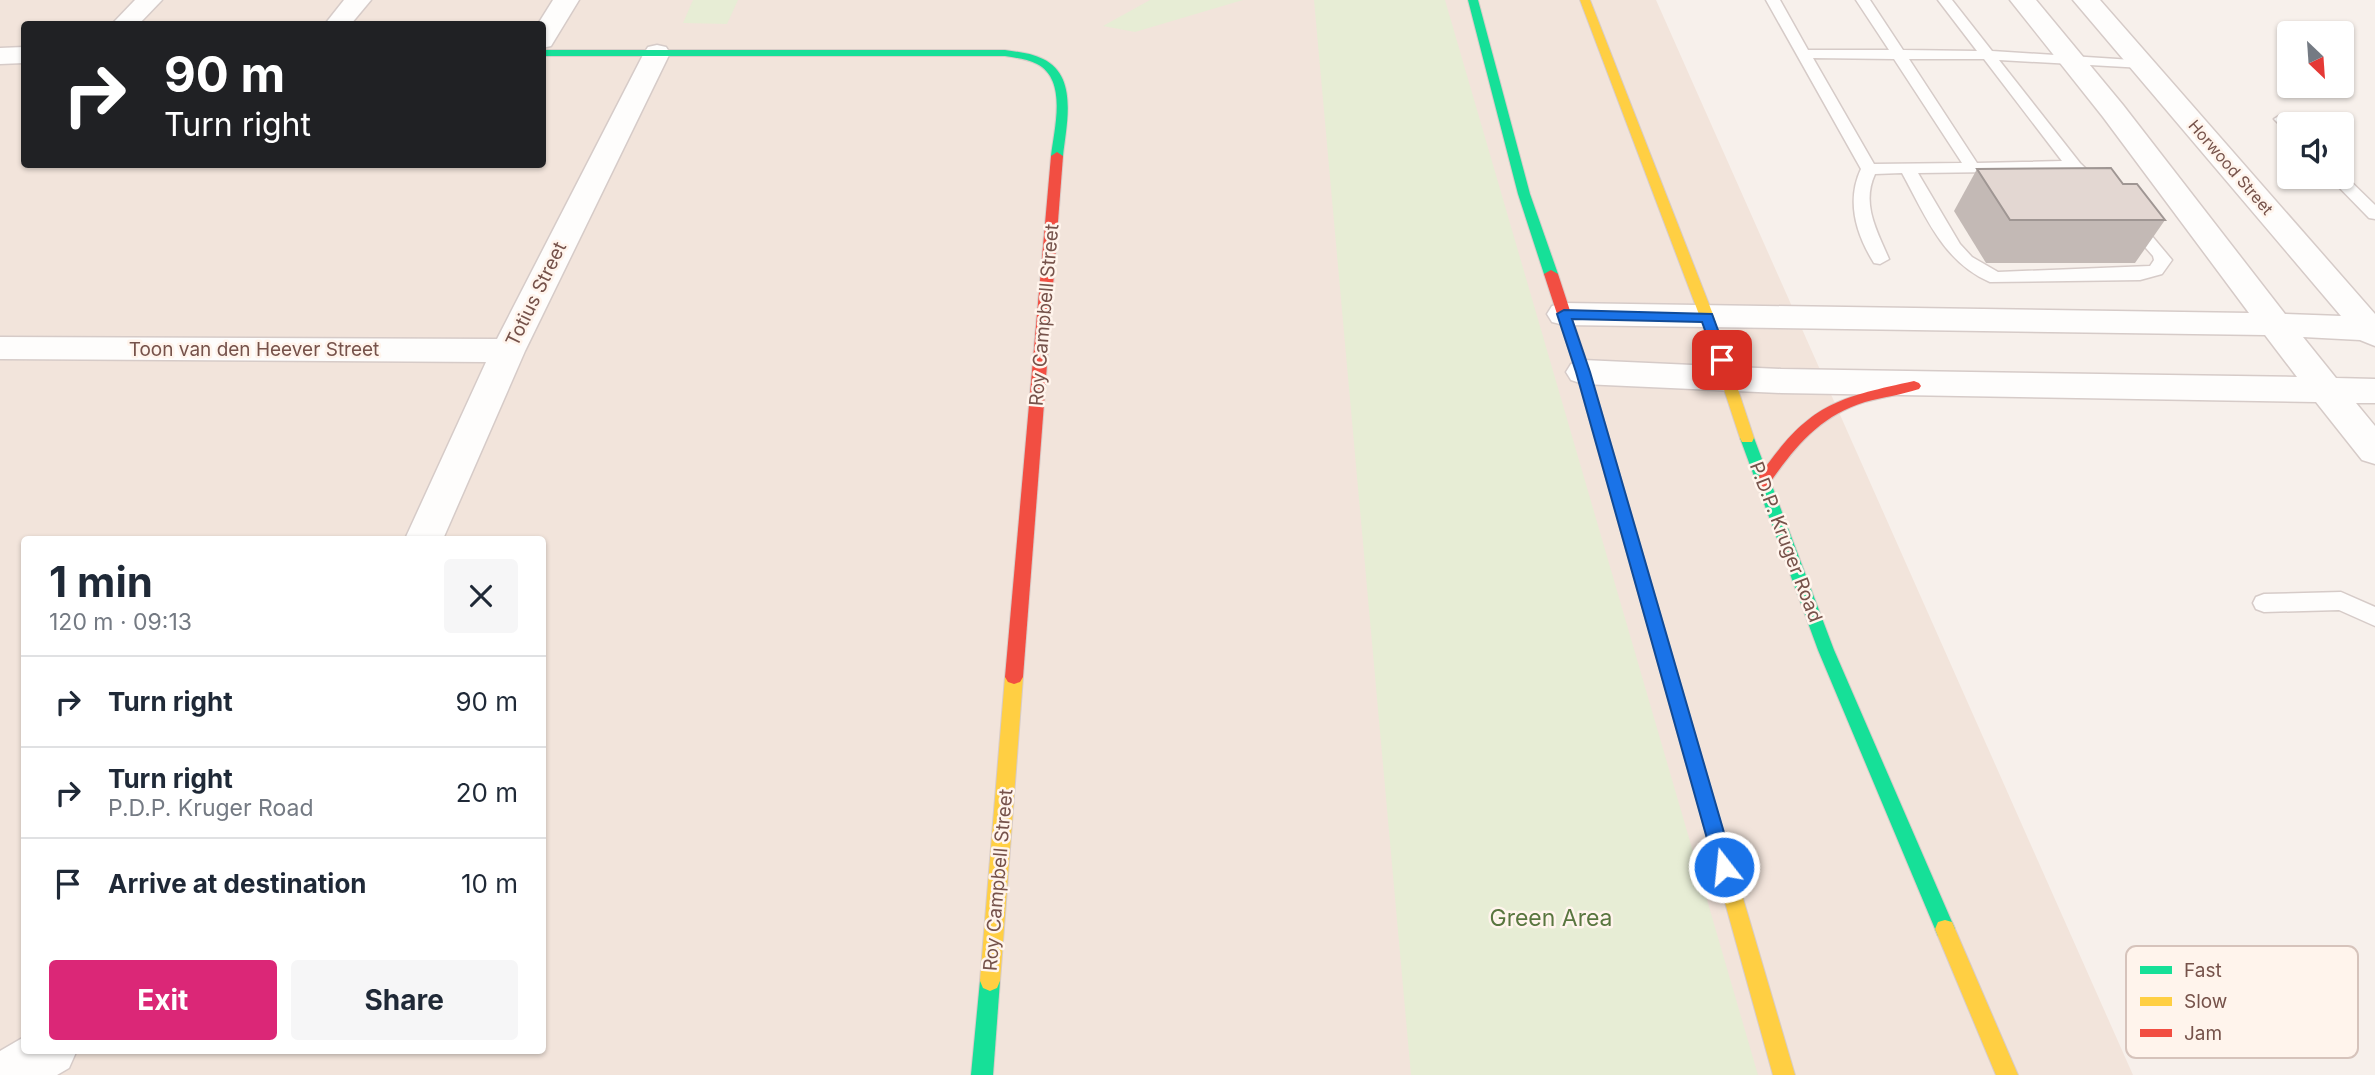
<!DOCTYPE html>
<html lang="en">
<head>
<meta charset="utf-8">
<style>
	body { margin:0; font-family:Inter,sans-serif; background:#f6f6f7; color:#1f2937; height:100vh; display:flex; flex-direction:column; font-size:26px; white-space:nowrap }
	* { box-sizing:border-box; margin:0 }
	p { font-size:23px; color:#747a83 }
	.icon { flex:none; width:38px; height:38px; fill:none; stroke:currentColor; stroke-width:2; stroke-linecap:round; stroke-linejoin:round }
	.map { position:relative; flex:1; overflow:hidden }
	.sheet { position:absolute; left:21px; top:536px; width:525px; height:518px; display:flex; flex-direction:column; background:#fff; border-radius:7px; box-shadow:0 2px 5px #0004 }
	.sheet>* { flex:none }
	.top-card { position:absolute; left:21px; top:21px; width:525px; height:147px; border-radius:7px; box-shadow:0 2px 5px #0004; background:#202124; color:#fff; overflow:hidden }
	.needle { width:46px; rotate:155deg }
	.fabs { position:absolute; left:2277px; top:21px; display:grid; gap:14px }
	.fabs a { display:grid; place-items:center; width:77px; height:77px; border-radius:7px; background:#fff; box-shadow:0 2px 5px #0004; font-size:35px }
	.pin { position:absolute; display:grid; place-items:center; width:60px; height:60px; color:#fff; margin:-30px; border-radius:14px; box-shadow:0 4px 10px #0006 }
	.me { position:absolute; width:77px; margin:-38px; rotate:344deg; stroke-linejoin:round; filter:drop-shadow(0 0 5px #0008) }
	.turn { display:flex; align-items:center; gap:24px; height:147px; padding:0 28px; font-size:32px }
	.turn .icon { width:91px; height:91px; stroke-width:2.5 }
	.turn b { display:block; font-size:49px; line-height:60px }
	.round { display:grid; place-items:center; flex:none; width:74px; height:74px; border-radius:7px; background:#f6f6f7 }
	.head { display:flex; align-items:center; justify-content:space-between; height:119px; padding:0 28px }
	h1 { font-size:42px; font-weight:700; line-height:52px }
	.primary-button { display:flex; gap:14px; margin-top:auto; padding:14px 28px }
	.primary-button a { flex:1; height:80px; border-radius:7px; background:#db2777; color:#fff; font-size:28px; font-weight:700; line-height:80px; text-align:center }
	.primary-button a+a { background:#f6f6f7; color:#1f2937 }
	ul { padding:0; list-style:none }
	li { display:flex; align-items:center; gap:21px; height:91px; padding:0 28px; border-top:2px solid #e0e1e3 }
	li div { flex:1 }
	li b { display:block; font-size:26px }
	li em { font-style:normal }
	.map>svg:first-child { display:block }
	.residential { fill:#f2e4db; fill-rule:evenodd }
	.green { fill:#e7edd5 }
	.lines { fill:none; stroke-linecap:round; stroke-linejoin:round }
	.lane-casing { stroke:#d6cbc8; stroke-width:3 }
	.street-casing { stroke:#d6cbc8; stroke-width:3 }
	.fast-casing { stroke:#d8ccc8; stroke-width:2 }
	.slow-casing { stroke:#d8ccc8; stroke-width:2 }
	.jam-casing { stroke:#d8ccc8; stroke-width:2 }
	.lane { fill:#fefdfc; fill-rule:evenodd }
	.street { fill:#fefdfc; fill-rule:evenodd }
	.fast { fill:#16e098; fill-rule:evenodd }
	.slow { fill:#ffcf43; fill-rule:evenodd }
	.jam { fill:#f24e42; fill-rule:evenodd }
	.wall { fill:#c3b9b5 }
	.building { fill:#e3d7d2; stroke:#9f9693; stroke-width:2 }
	.route { fill:#1a73e8; stroke:#114b97; stroke-width:2 }
	.labels { text-anchor:middle; dominant-baseline:central; stroke-width:5; stroke-linejoin:round; paint-order:stroke }
	.far-street-label { font-size:16px; fill:#76524a; stroke:#fff4ec }
	.street-label { font-size:19px; fill:#76524a; stroke:#fff4ec }
	.near-park-label { font-size:23px; fill:#59763f; stroke:#fff4ec }
	.key { fill:#fff4ec; stroke:#d6c3bb; stroke-width:2 }
	.key-label { font-size:19px; fill:#76524a }
</style>
</head>
<body>
<div class="map">
<svg width="2375" height="1075" viewBox="0 0 2375 1075">
	<rect width="100%" height="100%" fill="#f7f0eb"/>
	<!-- residential -->
	<path class="residential" d="M 0,0 L 1656,0 L 2133,1075 L 0,1075 ZM 24,24 L 542,24 L 542,164 L 24,164 ZM 24,539 L 542,539 L 542,1050 L 24,1050 Z"/>
	<!-- green -->
	<g class="green">
		<polygon points="693,0 738,0 727,24 683,23"/>
		<polygon points="1150,0 1243,0 1135,32 1103,26"/>
		<polygon points="1314,0 1445,0 1758,1075 1411,1075"/>
	</g>
	<g class="lines">
		<defs>
			<g id="lane">
				<path d="M 1766,0 L 1780,0 L 1808,50 L 1889,50 L 1856,0 L 1870,0 L 1903,50 L 1977,51 L 1938,0 L 1952,0 L 1992,51 L 2148,61 L 2150,64 L 2143,68 L 1999,60 L 2080,163 L 2103,185 L 2105,188 L 2103,191 L 2091,191 L 2070,171 L 1918,173 L 1960,244 L 1972,257 L 1998,272 L 2150,266 L 2154,260 L 2153,256 L 2122,221 L 2130,216 L 2136,217 L 2172,260 L 2162,274 L 2140,280 L 1990,282 C 1943,262 1925,215 1902,173 L 1875,174 C 1861,204 1877,231 1889,259 L 1880,264 L 1874,263 C 1856,234 1846,201 1861,169 ZM 1813,58 L 1894,59 L 1962,163 L 1874,164 ZM 1909,59 L 1984,59 L 2062,161 L 1977,163 Z"/>
				<polygon points="2282,114 2287,116 2296,124 2289,124 2289,131 2284,129 2274,119"/>
				<polygon points="2342,173 2375,205 2375,219 2369,218 2329,177 2342,177"/>
				<polygon points="2341,592 2375,607 2375,626 2339,610 2264,612 2256,609 2253,603 2256,597 2264,594"/>
			</g>
			<g id="street">
				<polygon points="135,0 162,0 139,24 112,24"/>
				<polygon points="344,0 371,0 351,24 325,24"/>
				<polygon points="553,0 579,0 551,46 542,48 542,24 538,24"/>
				<polygon points="2010,0 2036,0 2123,105 2285,314 2341,316 2073,0 2100,0 2375,314 2375,346 2360,340 2303,337 2336,378 2375,379 2375,403 2356,403 2375,426 2375,464 2362,460 2316,402 1781,393 1583,384 1571,380 1566,372 1571,364 1583,360 1781,369 2297,377 2265,335 1564,325 1552,322 1547,314 1552,306 1564,303 2249,313 2103,117"/>
				<polygon points="657,45 666,47 670,53 525,351 443,539 405,539 486,362 0,359 0,337 497,339 644,53 648,47"/>
				<polygon points="24,47 24,63 0,64 0,48"/>
				<polygon points="24,1037 24,1050 77,1050 69,1068 57,1075 0,1075 0,1051"/>
			</g>
			<g id="fast">
				<polygon points="1468,0 1478,0 1530,194 1558,274 1556,277 1546,277 1544,274 1518,194"/>
				<path d="M 542,50 L 1005,50 C 1018,52 1031,53 1043,59 C 1079,76 1066,126 1063,156 L 1057,160 L 1051,156 C 1054,129 1068,80 1037,64 C 1027,59 1016,58 1005,56 L 542,56 Z"/>
				<polygon points="1747,433 1754,438 1834,650 1955,929 1952,936 1945,938 1938,936 1818,650 1740,438"/>
				<polygon points="990,971 997,974 1000,981 993,1075 971,1075 980,981 983,974"/>
			</g>
			<g id="slow">
				<polygon points="1580,0 1590,0 1714,317 1754,438 1752,442 1742,442 1740,438 1700,317"/>
				<polygon points="1014,670 1020,672 1023,677 1000,981 997,988 990,991 983,988 980,981 1005,677 1008,672"/>
				<polygon points="1711,812 1718,814 1720,820 1795,1075 1773,1075 1702,820 1704,814"/>
				<polygon points="1945,920 1952,922 2018,1075 1996,1075 1935,929 1938,922"/>
			</g>
			<g id="jam">
				<polygon points="1057,152 1063,156 1023,677 1020,682 1014,684 1008,682 1005,677 1051,156"/>
				<polygon points="1551,270 1558,274 1590,372 1720,820 1718,826 1711,828 1704,826 1702,820 1576,372 1544,274"/>
				<path d="M 1914,381 L 1919,383 L 1921,386 L 1919,389 C 1901,395 1883,397 1865,402 C 1819,416 1793,449 1767,487 L 1757,487 L 1754,483 L 1757,479 C 1807,407 1830,399 1914,381 Z"/>
			</g>
		</defs>
		<!-- lane casing -->
		<use href="#lane" class="lane-casing"/>
		<!-- street casing -->
		<use href="#street" class="street-casing"/>
		<!-- fast casing -->
		<use href="#fast" class="fast-casing"/>
		<!-- slow casing -->
		<use href="#slow" class="slow-casing"/>
		<!-- jam casing -->
		<use href="#jam" class="jam-casing"/>
		<!-- lane -->
		<use href="#lane" class="lane"/>
		<!-- street -->
		<use href="#street" class="street"/>
		<!-- fast -->
		<use href="#fast" class="fast"/>
		<!-- slow -->
		<use href="#slow" class="slow"/>
		<!-- jam -->
		<use href="#jam" class="jam"/>
	</g>
	<!-- wall -->
	<polygon class="wall" points="1977,169 2123,184 2165,220 2135,263 1986,263 1954,211"/>
	<!-- building -->
	<polygon class="building" points="2111,168 2123,184 2137,184 2165,220 2010,220 1977,169"/>
	<!-- route -->
	<polygon class="route" points="1564,310 1712,314 1729,360 1722,365 1717,363 1702,322 1572,319 1590,372 1734,867 1731,873 1724,876 1717,873 1715,867 1576,372 1557,314"/>
	<g class="labels">
		<!-- far-street labels -->
		<g class="far-street-label">
			<text transform="translate(2231 167) rotate(49)">Horwood Street</text>
		</g>
		<!-- street labels -->
		<g class="street-label">
			<text transform="translate(536 294) rotate(-64)">Totius Street</text>
			<text transform="translate(1044 315) rotate(-85)">Roy Campbell Street</text>
			<text x="254" y="349">Toon van den Heever Street</text>
			<text transform="translate(1786 542) rotate(69)">P.D.P. Kruger Road</text>
			<text transform="translate(998 880) rotate(-85)">Roy Campbell Street</text>
		</g>
		<!-- near-park labels -->
		<g class="near-park-label">
			<text x="1551" y="918">Green Area</text>
		</g>
	</g>
	<!-- legend -->
	<rect x="2126" y="946" width="232" height="112" rx="10" class="key"/>
	<rect x="2140" y="966" width="32" height="8" fill="#16e098"/>
	<rect x="2140" y="997" width="32" height="9" fill="#ffcf43"/>
	<rect x="2140" y="1029" width="32" height="8" fill="#f24e42"/>
	<g class="key-label">
		<text x="2184" y="977">Fast</text>
		<text x="2184" y="1008">Slow</text>
		<text x="2184" y="1040">Jam</text>
	</g>
</svg>
<div class="fabs">
<a><svg class="needle" viewBox="-14 -14 28 28"><path d="M0-13l5 13h-10z" fill="#e53935"/><path d="M0 13l5-13h-10z" fill="#747a83"/></svg></a>
<a><svg class="icon" aria-label="sound" viewBox="0 0 24 24"><path d="M4 9h4l5-4v14l-5-4H4zM17 9q2 3 0 6"/></svg></a>
</div>
<div class="pin" style="left:1722px;top:360px;background:#d93025"><svg class="icon" aria-label="arrive" viewBox="0 0 24 24"><path d="M6 21V4h12l-3 4 3 4H6"/></svg></div>
<svg class="me" style="left:1724px;top:867px" viewBox="-20 -20 40 40"><circle r="17" fill="#1a73e8" stroke="#fff" stroke-width="3"/><path d="M0-11L8 9 0 5-8 9z" fill="#fff"/></svg>
<div class="top-card">
<div class="turn"><svg class="icon" aria-label="right" viewBox="0 0 24 24"><path d="M7 20v-9h11M14 6l5 5-5 5"/></svg><div><b>90 m</b>Turn right</div></div>
</div>
<section class="sheet">
<div class="head"><div><h1>1 min</h1><p>120 m · 09:13</p></div><a class="round"><svg class="icon" aria-label="close" viewBox="0 0 24 24"><path d="M6 6l12 12M18 6L6 18"/></svg></a></div>
<ul>
<li><svg class="icon" aria-label="right" viewBox="0 0 24 24"><path d="M7 20v-9h11M14 6l5 5-5 5"/></svg><div><b>Turn right</b></div><em>90 m</em></li>
<li><svg class="icon" aria-label="right" viewBox="0 0 24 24"><path d="M7 20v-9h11M14 6l5 5-5 5"/></svg><div><b>Turn right</b><p>P.D.P. Kruger Road</p></div><em>20 m</em></li>
<li><svg class="icon" aria-label="arrive" viewBox="0 0 24 24"><path d="M6 21V4h12l-3 4 3 4H6"/></svg><div><b>Arrive at destination</b></div><em>10 m</em></li>
</ul>
<div class="primary-button"><a>Exit</a><a>Share</a></div>
</section>
</div>
</body>
</html>
